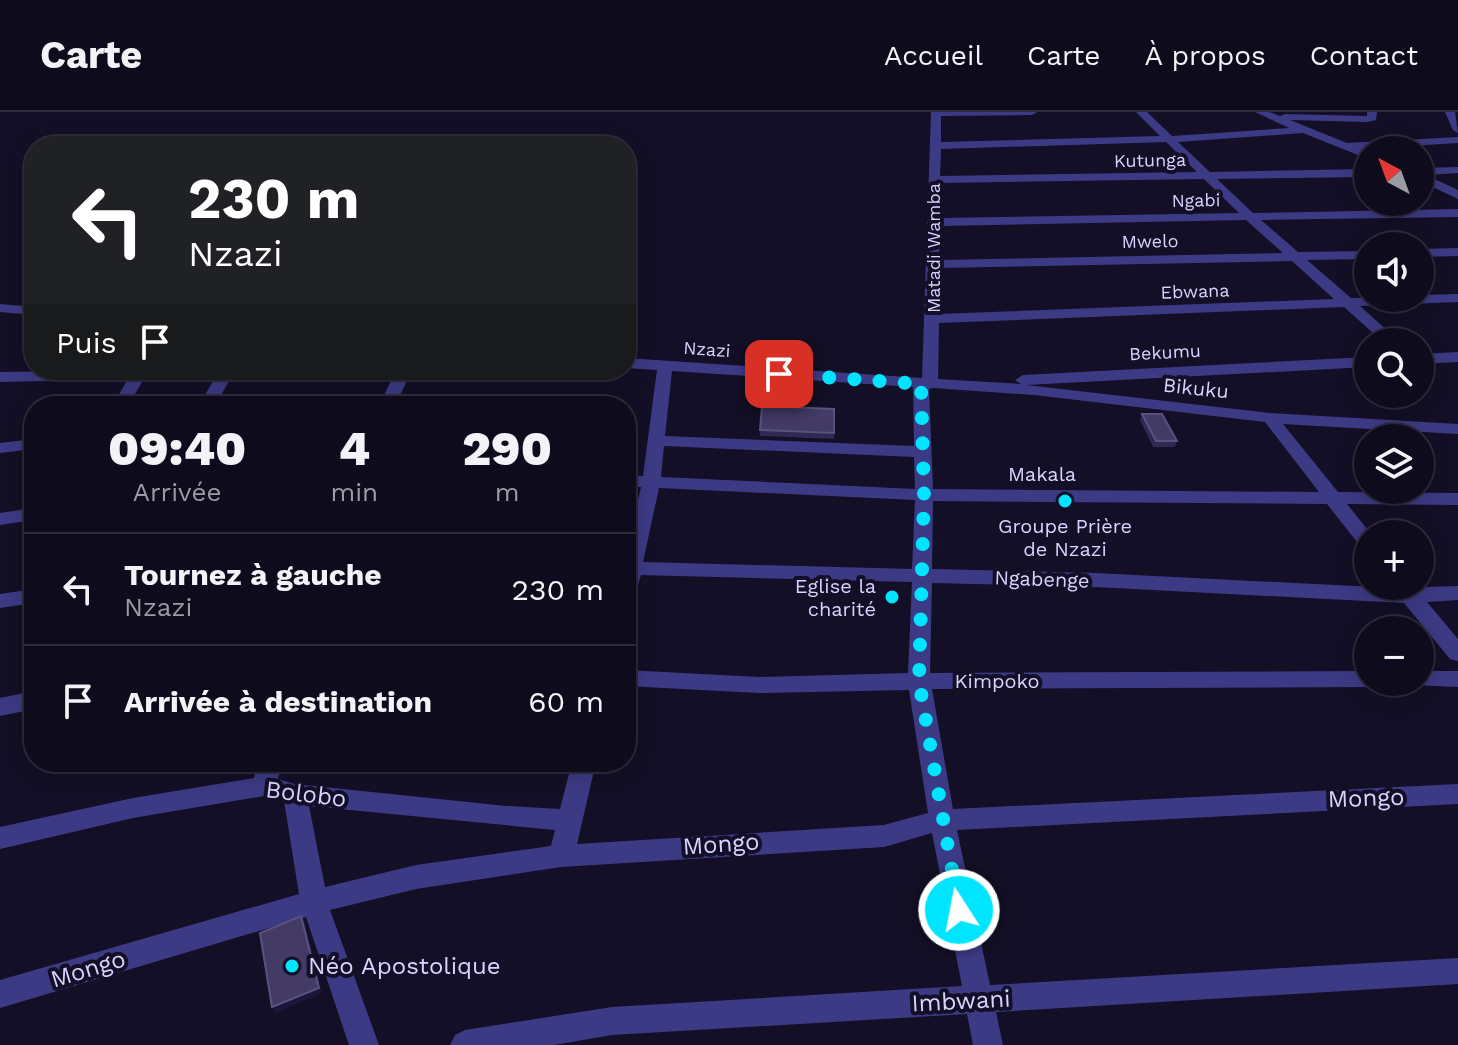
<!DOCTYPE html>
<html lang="fr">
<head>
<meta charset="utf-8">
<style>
	body { margin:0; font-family:"Work Sans",sans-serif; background:#1c1929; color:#f1f3f6; height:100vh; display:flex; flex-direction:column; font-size:30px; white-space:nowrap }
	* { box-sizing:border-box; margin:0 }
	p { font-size:26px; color:#9b9ba3 }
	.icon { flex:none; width:44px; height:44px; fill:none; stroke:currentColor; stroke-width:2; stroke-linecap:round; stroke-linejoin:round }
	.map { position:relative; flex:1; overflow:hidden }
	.drawer { position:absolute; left:24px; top:284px; width:612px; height:376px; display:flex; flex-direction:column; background:#0e0b1c; border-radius:32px; box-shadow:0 4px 20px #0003,0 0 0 2px #2e2b3b }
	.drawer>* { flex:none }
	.top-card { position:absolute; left:24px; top:24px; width:612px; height:244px; border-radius:32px; box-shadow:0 4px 20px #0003,0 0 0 2px #2e2b3b; background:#202124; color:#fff; overflow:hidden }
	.needle { width:52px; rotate:319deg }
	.tools { position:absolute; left:1354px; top:24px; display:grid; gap:16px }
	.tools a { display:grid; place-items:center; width:80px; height:80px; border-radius:50%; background:#0e0b1c; box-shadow:0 4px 20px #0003,0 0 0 2px #2e2b3b; font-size:40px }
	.pin { position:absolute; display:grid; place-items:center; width:68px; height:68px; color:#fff; margin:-34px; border-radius:16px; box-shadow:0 4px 12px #0006 }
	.me { position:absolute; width:88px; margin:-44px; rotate:349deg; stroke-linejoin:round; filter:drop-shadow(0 0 6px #0008) }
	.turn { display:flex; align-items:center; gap:28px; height:168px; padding:0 32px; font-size:36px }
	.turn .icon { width:104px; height:104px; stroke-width:2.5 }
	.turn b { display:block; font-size:56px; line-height:68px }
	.then { display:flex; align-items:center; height:76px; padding:0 32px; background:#0003; gap:16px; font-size:30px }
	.eta { display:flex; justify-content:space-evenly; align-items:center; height:136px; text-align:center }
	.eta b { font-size:48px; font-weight:800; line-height:56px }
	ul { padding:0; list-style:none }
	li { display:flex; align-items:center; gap:24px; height:112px; padding:0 32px; border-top:2px solid #2e2b3b }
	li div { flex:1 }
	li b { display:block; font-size:30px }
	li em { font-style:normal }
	header { display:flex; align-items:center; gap:48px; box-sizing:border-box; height:112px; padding:0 40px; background:#0e0b1c; border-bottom:2px solid #2e2b3b }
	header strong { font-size:38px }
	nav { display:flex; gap:44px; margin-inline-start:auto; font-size:28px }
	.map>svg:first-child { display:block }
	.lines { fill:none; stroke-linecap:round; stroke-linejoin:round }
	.minor { fill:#3d3a85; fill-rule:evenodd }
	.wall { fill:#312854 }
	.shaded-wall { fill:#1d163a }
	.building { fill:#433a66; stroke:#5a527e; stroke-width:2 }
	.route { stroke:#00e5ff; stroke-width:14; stroke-dasharray:0 25.2 }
	.poi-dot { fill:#00e5ff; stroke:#130f26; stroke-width:3 }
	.labels { text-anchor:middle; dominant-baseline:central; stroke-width:8; stroke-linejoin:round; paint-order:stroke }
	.far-street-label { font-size:18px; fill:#d9d4ff; stroke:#130f26 }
	.street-label { font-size:20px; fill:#d9d4ff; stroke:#130f26 }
	.poi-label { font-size:20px; fill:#d9d4ff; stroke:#130f26 }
	.near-street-label { font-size:24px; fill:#d9d4ff; stroke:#130f26 }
	.near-poi-label { font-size:24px; fill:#d9d4ff; stroke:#130f26; text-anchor:start }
</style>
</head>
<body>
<header>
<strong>Carte</strong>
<nav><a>Accueil</a><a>Carte</a><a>À propos</a><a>Contact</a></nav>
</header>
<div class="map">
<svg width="1458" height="933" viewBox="0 0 1458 933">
	<rect width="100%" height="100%" fill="#130f26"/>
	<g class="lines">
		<!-- minor -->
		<g class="minor">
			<path d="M 931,0 L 1037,0 L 1032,3 L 941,4 L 941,30 L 1160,24 L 1136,0 L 1147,0 L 1172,24 L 1289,16 L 1255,0 L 1269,0 L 1280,4 L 1285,2 L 1367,4 L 1367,0 L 1377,0 L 1376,8 L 1367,10 L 1290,8 L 1347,31 L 1458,25 L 1458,31 L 1360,37 L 1368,40 L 1368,47 L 1303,21 L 1178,30 L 1210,60 L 1368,57 L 1368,65 L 1217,67 L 1253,101 L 1458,97 L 1458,105 L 1261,108 L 1298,140 L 1368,139 L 1368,147 L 1307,148 L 1351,186 L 1420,186 L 1420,183 L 1458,182 L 1458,190 L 1360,194 L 1400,230 L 1383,230 L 1344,195 L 939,211 L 938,267 L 1021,272 L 1015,268 L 1023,263 L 1368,245 L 1368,255 L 1026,273 L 1270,301 L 1458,312 L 1458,322 L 1283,312 L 1338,380 L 1458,381 L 1458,393 L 1347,392 L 1371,422 L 1368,422 L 1368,437 L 1361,435 L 1327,392 L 933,389 L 932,457 L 1095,461 L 1394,476 L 1458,474 L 1458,488 L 1427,490 L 1458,527 L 1458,549 L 1450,547 L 1404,491 L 1095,475 L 932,471 L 930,561 L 1368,559 L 1368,570 L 1377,570 L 1368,575 L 932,577 L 953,697 L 1458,672 L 1458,692 L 957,718 L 990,873 L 1458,846 L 1458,872 L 996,900 L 1003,933 L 973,933 L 967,902 L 612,923 L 554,933 L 450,933 L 455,923 L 465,918 L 612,895 L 962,874 L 932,721 L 884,735 L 561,755 L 416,777 L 330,798 L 379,933 L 349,933 L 306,805 L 0,896 L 0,868 L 299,782 L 284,689 L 264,684 L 133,706 L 0,737 L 0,715 L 133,686 L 254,666 L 258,650 L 282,650 L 278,667 L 295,672 L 506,694 L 560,697 L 572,650 L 596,650 L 577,732 L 884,713 L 928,701 L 909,578 L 759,581 L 626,574 L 626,558 L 759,565 L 908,561 L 912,470 L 641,463 L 633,490 L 626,492 L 626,440 L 641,375 L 626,375 L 626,363 L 643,364 L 657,258 L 626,256 L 626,246 L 922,266 ZM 1166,30 L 1197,60 L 940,64 L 941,37 ZM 1204,67 L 1239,101 L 940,106 L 940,71 ZM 1246,108 L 1283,141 L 939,148 L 940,114 ZM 1292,149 L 1334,187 L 939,202 L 939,156 ZM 672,259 L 913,275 L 914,334 L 665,324 ZM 933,276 L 1034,283 L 1265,310 L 1319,380 L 933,377 L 929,277 ZM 664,334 L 914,345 L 915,377 L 661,365 ZM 659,376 L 915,388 L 912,457 L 643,450 ZM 309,694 L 555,718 L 551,734 L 416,753 L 325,775 Z"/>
			<polygon points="1445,0 1455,0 1458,21 1453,18"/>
			<polygon points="1458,55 1458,61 1426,63 1458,78 1458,87 1420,69 1420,56"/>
			<polygon points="1458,136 1458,144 1420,145 1420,137"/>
			<polygon points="0,192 34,195 34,203 0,200"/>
			<polygon points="1458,240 1458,250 1420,252 1420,242"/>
			<polygon points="149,258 128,294 112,294 128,267 0,270 0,260"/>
			<polygon points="219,258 235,258 215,294 199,294"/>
			<polygon points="396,258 412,258 395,294 379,294"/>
			<polygon points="34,327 34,337 0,341 0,331"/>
			<polygon points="34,396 34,408 0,413 0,401"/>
			<polygon points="34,477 34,491 0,496 0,482"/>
			<polygon points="1420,559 1458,559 1458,575 1412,573 1411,570 1420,570"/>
			<polygon points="34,579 34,597 0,604 0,586"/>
		</g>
	</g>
	<!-- wall -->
	<g class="wall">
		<polygon points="762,294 834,321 834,327 760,324"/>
		<polygon points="1142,302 1177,329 1175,335 1153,335 1140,308"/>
		<polygon points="626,374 637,381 631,406 626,406"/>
	</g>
	<!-- shaded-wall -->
	<g class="shaded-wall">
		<polygon points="636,374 637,381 631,406 630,400"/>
		<polygon points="301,804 305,810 322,881 275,901 272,895"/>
	</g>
	<!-- building -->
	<g class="building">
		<polygon points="762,294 834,297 834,321 760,318"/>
		<polygon points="1142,302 1162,302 1177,329 1156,329"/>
		<polygon points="626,374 636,374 630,400 626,400"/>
		<polygon points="301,804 319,876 272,895 260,821"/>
	</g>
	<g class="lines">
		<!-- route -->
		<polyline class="route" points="779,262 921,272 924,383 919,569 959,798"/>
	</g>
	<!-- markers -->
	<g class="poi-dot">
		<circle cx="1065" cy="389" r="8"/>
		<circle cx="892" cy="485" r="8"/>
		<circle cx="292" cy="854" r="8"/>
	</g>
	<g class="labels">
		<!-- far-street labels -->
		<g class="far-street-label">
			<text transform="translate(1150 48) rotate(-1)">Kutunga</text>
			<text transform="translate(1196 88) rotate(-1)">Ngabi</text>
			<text transform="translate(1150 129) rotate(-1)">Mwelo</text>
			<text transform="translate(933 136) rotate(-90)">Matadi Wamba</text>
			<text transform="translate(1195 179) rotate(-2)">Ebwana</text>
			<text transform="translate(707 237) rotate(4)">Nzazi</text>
			<text transform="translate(1165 240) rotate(-3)">Bekumu</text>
		</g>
		<!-- street labels -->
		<g class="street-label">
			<text transform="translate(1196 276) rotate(6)">Bikuku</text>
			<text x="1042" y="362">Makala</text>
			<text transform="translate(1042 467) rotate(2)">Ngabenge</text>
			<text x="997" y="569">Kimpoko</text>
		</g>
		<!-- poi labels -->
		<g class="poi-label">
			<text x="1065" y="414">Groupe Prière<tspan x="1065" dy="23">de Nzazi</tspan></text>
			<text x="876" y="474" text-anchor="end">Eglise la<tspan x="876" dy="23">charité</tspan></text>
		</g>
		<!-- near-street labels -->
		<g class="near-street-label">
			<text transform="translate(306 682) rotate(7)">Bolobo</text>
			<text transform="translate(1366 686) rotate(-2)">Mongo</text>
			<text transform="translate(721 732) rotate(-4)">Mongo</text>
			<text transform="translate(88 857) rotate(-17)">Mongo</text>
			<text transform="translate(961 889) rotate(-3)">Imbwani</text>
		</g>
		<!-- near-poi labels -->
		<g class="near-poi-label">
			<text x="308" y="854">Néo Apostolique</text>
		</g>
	</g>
</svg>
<div class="tools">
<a><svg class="needle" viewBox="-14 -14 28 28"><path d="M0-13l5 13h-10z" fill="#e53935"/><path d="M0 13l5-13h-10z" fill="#9b9ba3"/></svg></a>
<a><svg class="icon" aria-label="sound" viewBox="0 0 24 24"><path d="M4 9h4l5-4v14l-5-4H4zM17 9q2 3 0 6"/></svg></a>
<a><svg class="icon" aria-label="search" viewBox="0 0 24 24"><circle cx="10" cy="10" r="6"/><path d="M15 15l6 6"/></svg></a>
<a><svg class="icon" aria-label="layers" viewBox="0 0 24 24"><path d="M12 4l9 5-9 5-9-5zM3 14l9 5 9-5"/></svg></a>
<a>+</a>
<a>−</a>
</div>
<div class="pin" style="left:779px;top:262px;background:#d93025"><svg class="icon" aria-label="arrive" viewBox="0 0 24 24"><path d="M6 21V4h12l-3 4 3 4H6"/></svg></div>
<svg class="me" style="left:959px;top:798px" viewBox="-20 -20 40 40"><circle r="17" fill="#00e5ff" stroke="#fff" stroke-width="3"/><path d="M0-11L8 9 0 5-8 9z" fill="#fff"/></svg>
<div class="top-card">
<div class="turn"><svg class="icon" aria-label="left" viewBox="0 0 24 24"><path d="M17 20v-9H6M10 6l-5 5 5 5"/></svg><div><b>230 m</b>Nzazi</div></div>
<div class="then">Puis<svg class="icon" aria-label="arrive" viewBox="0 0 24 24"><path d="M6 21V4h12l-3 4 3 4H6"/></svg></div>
</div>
<section class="drawer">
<div class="eta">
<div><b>09:40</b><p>Arrivée</p></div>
<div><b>4</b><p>min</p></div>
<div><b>290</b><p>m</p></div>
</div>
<ul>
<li><svg class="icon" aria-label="left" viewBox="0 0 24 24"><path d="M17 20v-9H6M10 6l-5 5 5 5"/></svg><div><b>Tournez à gauche</b><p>Nzazi</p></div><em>230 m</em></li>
<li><svg class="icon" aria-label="arrive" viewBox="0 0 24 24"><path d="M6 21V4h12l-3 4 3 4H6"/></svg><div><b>Arrivée à destination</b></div><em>60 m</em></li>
</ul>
</section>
</div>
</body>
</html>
